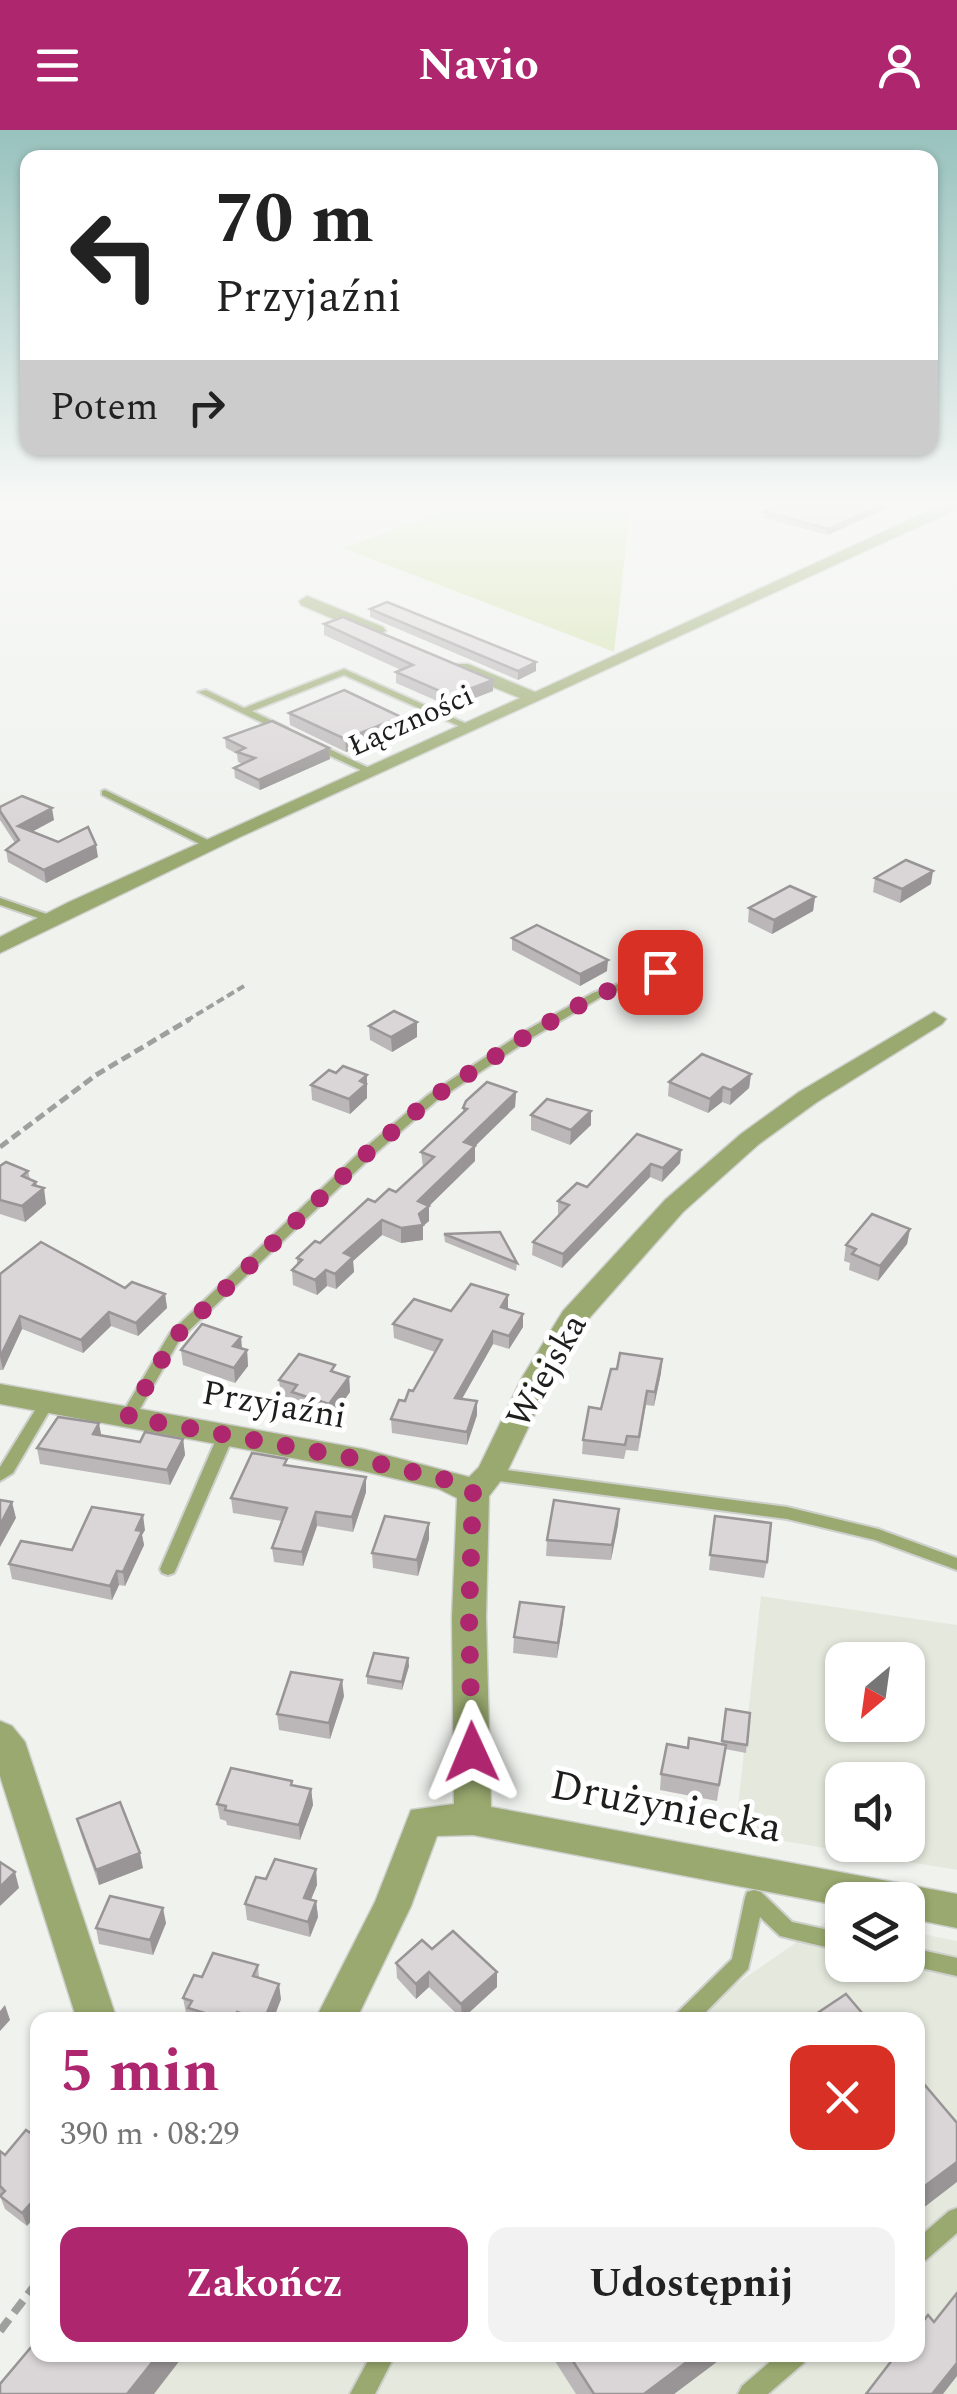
<!DOCTYPE html>
<html lang="pl">
<head>
<meta charset="utf-8">
<style>
	body { margin:0; font-family:Spectral,serif; background:#f2f2f2; color:#222; height:100vh; display:flex; flex-direction:column; font-size:38px; white-space:nowrap }
	* { box-sizing:border-box; margin:0 }
	p { font-size:32px; color:#767676 }
	.icon { flex:none; width:55px; height:55px; fill:none; stroke:currentColor; stroke-width:2; stroke-linecap:round; stroke-linejoin:round }
	.map { position:relative; flex:1; overflow:hidden }
	.details { position:absolute; left:30px; top:1882px; width:895px; height:350px; display:flex; flex-direction:column; background:#fff; border-radius:20px; box-shadow:0 2px 8px #0004 }
	.details>* { flex:none }
	.hud { position:absolute; left:20px; top:20px; width:918px; height:305px; border-radius:20px; box-shadow:0 2px 8px #0004; background:#fff; color:#222; overflow:hidden }
	.needle { width:65px; rotate:209deg }
	.controls { position:absolute; left:825px; top:1512px; display:grid; gap:20px }
	.controls a { display:grid; place-items:center; width:100px; height:100px; border-radius:20px; background:#fff; box-shadow:0 2px 8px #0004; font-size:50px }
	.pin { position:absolute; display:grid; place-items:center; width:85px; height:85px; color:#fff; margin:-42px; border-radius:20px; box-shadow:0 5px 15px #0006 }
	.me { position:absolute; width:110px; margin:-55px; rotate:359deg; stroke-linejoin:round; filter:drop-shadow(0 0 8px #0008) }
	.turn { display:flex; align-items:center; gap:35px; height:210px; padding:0 30px; font-size:45px }
	.turn .icon { width:130px; height:130px; stroke-width:2.5 }
	.turn b { display:block; font-size:70px; line-height:85px }
	.then { display:flex; align-items:center; height:95px; padding:0 30px; background:#0003; gap:20px; font-size:38px }
	.round { display:grid; place-items:center; flex:none; width:105px; height:105px; border-radius:20px; background:#f2f2f2 }
	.headline { display:flex; align-items:center; justify-content:space-between; height:170px; padding:0 30px }
	h1 { font-size:60px; font-weight:700; line-height:75px; color:#ae276e }
	.action { display:flex; gap:20px; margin-top:auto; padding:20px 30px }
	.action a { flex:1; height:115px; border-radius:20px; background:#ae276e; color:#fff; font-size:40px; font-weight:700; line-height:115px; text-align:center }
	.action a+a { background:#f2f2f2; color:#222 }
	header { display:flex; justify-content:space-between; align-items:center; height:130px; padding:0 30px; background:#ae276e; color:#fff; font-size:45px; font-weight:700 }
	.map>svg:first-child { display:block }
	.built { fill:#e5e9dd; fill-rule:evenodd }
	.green { fill:#d3e2ac }
	.lines { fill:none; stroke-linecap:round; stroke-linejoin:round }
	.service-casing { stroke:#ced0cd; stroke-width:4 }
	.minor-casing { stroke:#ced0cd; stroke-width:3 }
	.path-far2 { stroke:#9ea09d; stroke-width:4; stroke-dasharray:8 4; stroke-linecap:butt }
	.path-far1 { stroke:#9ea09d; stroke-width:5; stroke-dasharray:10 5; stroke-linecap:butt }
	.path { stroke:#9ea09d; stroke-width:8; stroke-dasharray:15 8; stroke-linecap:butt }
	.service { fill:#99a96f; fill-rule:evenodd }
	.minor { fill:#99a96f; fill-rule:evenodd }
	.wall { fill:#bbb7b9 }
	.shaded-wall { fill:#999596 }
	.building { fill:#dad5d7; stroke:#999596; stroke-width:2.5 }
	.route { stroke:#ae276e; stroke-width:18; stroke-dasharray:0 32.4 }
	.labels { text-anchor:middle; dominant-baseline:central; stroke-width:10; stroke-linejoin:round; paint-order:stroke }
	.far-street-label { font-size:30px; fill:#1e1f1d; stroke:#fff }
	.street-label { font-size:35px; fill:#1e1f1d; stroke:#fff }
	.near-street-label { font-size:42px; fill:#1e1f1d; stroke:#fff }
</style>
</head>
<body>
<header><svg class="icon" aria-label="menu" viewBox="0 0 24 24"><path d="M4 6h16M4 12h16M4 18h16"/></svg>Navio<svg class="icon" aria-label="person" viewBox="0 0 24 24"><circle cx="12" cy="8" r="4"/><path d="M4 21q1-7 8-7t8 7"/></svg></header>
<div class="map">
<svg width="957" height="2264" viewBox="0 0 957 2264">
	<rect width="100%" height="100%" fill="#f0f2ee"/>
	<!-- built -->
	<g class="built">
		<path d="M 761,1466 L 957,1495 L 957,1740 L 735,1703 ZM 842,1530 L 908,1530 L 908,1595 L 842,1595 ZM 842,1650 L 908,1650 L 908,1715 L 842,1715 Z"/>
		<polygon points="836,1785 842,1786 842,1835 908,1835 908,1801 957,1811 957,2264 1,2264 38,2225 918,2225 918,1890 684,1890"/>
	</g>
	<!-- green -->
	<polygon class="green" points="467,374 631,374 614,522 343,418"/>
	<g class="lines">
		<defs>
			<g id="service">
				<polygon points="344,539 476,598 468,600 344,545 252,581 287,598 289,600 284,603 198,562 206,560 244,578"/>
				<polygon points="309,612 315,612 375,641 367,643 309,616"/>
				<polygon points="105,660 214,713 215,715 210,718 206,717 102,665 102,661"/>
				<polygon points="0,768 55,787 56,789 51,792 47,791 0,775"/>
				<polygon points="660,839 666,842 664,844 601,867 533,907 436,971 370,1028 180,1209 133,1291 123,1291 120,1287 170,1203 360,1022 428,965 525,901 593,863"/>
				<polygon points="47,1268 52,1269 54,1273 13,1343 0,1351 0,1337 42,1269"/>
				<polygon points="226,1300 231,1301 234,1305 176,1439 174,1443 168,1445 162,1443 160,1439 218,1305 221,1301"/>
				<polygon points="491,1338 787,1377 878,1399 957,1428 957,1440 875,1410 787,1389 491,1350 486,1348 483,1344 486,1340"/>
				<polygon points="754,1760 761,1762 792,1792 842,1803 842,1821 780,1806 760,1787 748,1839 698,1890 674,1890 677,1883 732,1829 745,1768 747,1762"/>
				<polygon points="908,1817 957,1828 957,1846 908,1835"/>
				<polygon points="957,2078 957,2103 926,2130 918,2133 918,2108 949,2081"/>
				<polygon points="371,2225 395,2225 375,2264 350,2264"/>
				<polygon points="778,2225 807,2225 804,2233 768,2264 738,2264 742,2256"/>
			</g>
			<g id="minor">
				<polygon points="944,374 957,374 957,379 240,707 0,823 0,807 69,772 520,568 456,542 456,534 468,534 535,562"/>
				<polygon points="307,466 383,497 386,501 371,505 301,475 299,471"/>
				<polygon points="934,882 946,889 942,894 817,972 759,1014 683,1082 584,1194 553,1246 506,1344 489,1366 486,1487 491,1677 957,1764 957,1798 908,1788 908,1770 842,1770 842,1776 473,1705 437,1706 411,1776 356,1890 315,1890 375,1772 411,1680 454,1674 452,1487 457,1368 439,1359 363,1341 0,1274 0,1254 363,1319 469,1347 479,1337 523,1246 563,1181 665,1070 741,1004 799,962"/>
				<polygon points="0,1591 12,1596 25,1612 117,1890 77,1890 0,1646"/>
			</g>
		</defs>
		<!-- service casing -->
		<use href="#service" class="service-casing"/>
		<!-- minor casing -->
		<use href="#minor" class="minor-casing"/>
		<!-- path-far2 -->
		<polyline class="path-far2" points="186,891 244,856"/>
		<!-- path-far1 -->
		<polyline class="path-far1" points="0,1017 96,945 190,889"/>
		<!-- path -->
		<polyline class="path" points="0,2201 38,2151"/>
		<!-- service -->
		<use href="#service" class="service"/>
		<!-- minor -->
		<use href="#minor" class="minor"/>
	</g>
	<!-- wall -->
	<g class="wall">
		<polygon points="896,374 828,405 763,388 764,382"/>
		<polygon points="370,479 536,532 536,541 518,550 370,487"/>
		<polygon points="324,494 493,550 493,561 451,577 396,553 396,542 401,540 324,505"/>
		<polygon points="289,583 402,600 346,622 290,595"/>
		<polygon points="225,608 329,618 330,629 260,660 235,648 234,638 243,634 238,632 237,624 226,618"/>
		<polygon points="0,677 54,690 32,702 98,727 46,753 8,732 6,720 15,713 0,690"/>
		<polygon points="875,748 931,754 900,773 873,762"/>
		<polygon points="815,767 813,781 772,804 748,792 749,778"/>
		<polygon points="512,808 607,841 580,856 512,820"/>
		<polygon points="417,892 417,907 392,922 370,910 369,896"/>
		<polygon points="336,943 367,945 367,968 350,984 312,970 311,955"/>
		<polygon points="751,944 749,958 730,975 722,972 708,983 668,966 669,952"/>
		<polygon points="516,962 515,977 475,1016 475,1031 429,1076 429,1091 423,1096 423,1110 401,1113 382,1105 353,1131 354,1142 336,1159 327,1156 317,1165 293,1155 292,1140 297,1135 297,1128 320,1113 375,1072 396,1062 423,1037 421,1022 463,983 463,978"/>
		<polygon points="531,985 591,995 570,1015 531,1000"/>
		<polygon points="681,1020 680,1033 662,1052 650,1047 562,1138 532,1125 533,1112 559,1085 558,1084 558,1071 587,1057"/>
		<polygon points="0,1036 28,1041 30,1049 37,1056 46,1074 25,1092 0,1084"/>
		<polygon points="910,1099 907,1114 878,1151 849,1140 850,1133 844,1131 846,1115"/>
		<polygon points="444,1104 517,1133 516,1141 445,1112"/>
		<polygon points="0,1144 125,1158 165,1164 167,1178 138,1206 111,1196 83,1223 22,1199 3,1240 0,1240"/>
		<polygon points="508,1179 523,1197 509,1219 493,1214 462,1269 477,1285 467,1315 392,1303 391,1289 413,1261 435,1222 394,1208 393,1194 451,1181"/>
		<polygon points="241,1207 242,1219 247,1220 248,1236 235,1253 183,1235 181,1220"/>
		<polygon points="662,1229 661,1243 654,1276 646,1275 638,1321 626,1320 624,1329 582,1324 583,1310 601,1279 617,1239"/>
		<polygon points="349,1247 350,1262 330,1290 293,1278 292,1269 281,1265 279,1250"/>
		<polygon points="101,1305 140,1312 183,1309 185,1325 170,1355 40,1334 37,1318"/>
		<polygon points="287,1335 366,1347 366,1362 353,1402 317,1396 303,1436 274,1432 272,1418 282,1391 233,1383 231,1368"/>
		<polygon points="619,1379 618,1395 611,1430 546,1426 547,1410"/>
		<polygon points="715,1386 767,1432 764,1448 709,1440"/>
		<polygon points="429,1393 429,1409 418,1446 373,1438 372,1423"/>
		<polygon points="145,1400 142,1405 144,1415 125,1456 119,1455 112,1470 12,1449 9,1434 72,1420"/>
		<polygon points="564,1477 557,1528 513,1523 514,1507"/>
		<polygon points="408,1528 409,1536 402,1560 367,1554 367,1546"/>
		<polygon points="344,1566 330,1609 279,1600 277,1584"/>
		<polygon points="726,1579 750,1583 746,1623 725,1619 717,1671 660,1660 661,1644 722,1614"/>
		<polygon points="293,1656 311,1659 313,1675 300,1710 227,1695 226,1691 220,1689 217,1674"/>
		<polygon points="77,1689 143,1738 99,1755 81,1704"/>
		<polygon points="316,1739 317,1755 311,1770 316,1771 318,1787 310,1807 247,1790 245,1774 266,1749"/>
		<polygon points="166,1793 153,1825 99,1814 96,1798"/>
		<polygon points="396,1833 497,1842 497,1857 462,1889 429,1857 416,1869 397,1848"/>
		<polygon points="258,1835 259,1848 281,1869 273,1890 191,1890 190,1885 186,1883 183,1868 202,1847"/>
		<polygon points="0,2021 5,2025 27,2096 5,2079 0,2066"/>
		<polygon points="551,2225 726,2225 674,2264 576,2264"/>
	</g>
	<!-- shaded-wall -->
	<g class="shaded-wall">
		<polygon points="882,374 896,374 828,405 829,399"/>
		<polygon points="536,532 536,541 518,550 518,541"/>
		<polygon points="493,550 493,561 451,577 451,566"/>
		<polygon points="401,587 402,600 346,622 345,609"/>
		<polygon points="329,618 330,629 260,660 259,650"/>
		<polygon points="52,678 54,690 20,708 18,696"/>
		<polygon points="96,715 98,727 46,753 44,740"/>
		<polygon points="933,741 931,754 900,773 902,759"/>
		<polygon points="815,767 813,781 772,804 774,790"/>
		<polygon points="608,830 607,841 580,856 580,844"/>
		<polygon points="417,892 417,907 392,922 391,907"/>
		<polygon points="751,944 749,958 730,975 731,960"/>
		<polygon points="367,945 367,968 350,984 349,969 360,951"/>
		<polygon points="723,957 722,972 708,983 710,969"/>
		<polygon points="516,962 515,977 464,1027 464,1012"/>
		<polygon points="591,981 591,995 570,1015 571,1000"/>
		<polygon points="475,1016 475,1031 429,1076 429,1091 423,1096 423,1110 401,1113 401,1098 418,1071"/>
		<polygon points="681,1020 680,1033 662,1052 663,1038"/>
		<polygon points="651,1034 650,1047 562,1138 563,1124"/>
		<polygon points="36,1052 38,1063 44,1058 46,1074 25,1092 22,1076 33,1055"/>
		<polygon points="382,1090 382,1105 353,1131 354,1142 336,1159 335,1144 344,1123"/>
		<polygon points="910,1099 907,1114 878,1151 880,1136"/>
		<polygon points="326,1140 327,1156 317,1165 315,1150"/>
		<polygon points="165,1164 167,1178 138,1206 136,1193"/>
		<polygon points="508,1165 508,1179 501,1177"/>
		<polygon points="109,1182 111,1196 83,1223 81,1210"/>
		<polygon points="523,1184 523,1197 509,1219 509,1206"/>
		<polygon points="20,1186 22,1199 3,1240 0,1227"/>
		<polygon points="493,1201 493,1214 455,1281 455,1268"/>
		<polygon points="241,1207 242,1222 233,1216"/>
		<polygon points="247,1220 248,1236 235,1253 234,1238"/>
		<polygon points="662,1229 661,1243 654,1276 655,1262"/>
		<polygon points="349,1247 350,1262 330,1290 329,1274"/>
		<polygon points="477,1271 477,1285 467,1315 467,1302"/>
		<polygon points="99,1293 102,1309 93,1304"/>
		<polygon points="183,1309 185,1325 170,1355 167,1340"/>
		<polygon points="366,1347 366,1362 353,1402 352,1387"/>
		<polygon points="12,1372 16,1388 0,1417 0,1395"/>
		<polygon points="619,1379 618,1395 611,1430 612,1415"/>
		<polygon points="316,1382 317,1396 303,1436 302,1422"/>
		<polygon points="143,1385 145,1400 142,1405 144,1415 125,1456 123,1442 136,1400"/>
		<polygon points="429,1393 429,1409 418,1446 417,1430"/>
		<polygon points="117,1441 119,1455 112,1470 110,1456"/>
		<polygon points="564,1477 563,1493 557,1528 558,1513"/>
		<polygon points="408,1528 409,1536 402,1560 402,1552"/>
		<polygon points="342,1550 344,1566 330,1609 329,1593"/>
		<polygon points="311,1659 313,1675 300,1710 299,1695"/>
		<polygon points="140,1723 143,1738 99,1755 96,1740"/>
		<polygon points="316,1739 317,1755 305,1783 304,1768"/>
		<polygon points="15,1742 19,1758 0,1776 0,1757"/>
		<polygon points="316,1771 318,1787 310,1807 308,1792"/>
		<polygon points="163,1778 166,1793 153,1825 150,1810"/>
		<polygon points="429,1842 429,1857 416,1869 416,1854"/>
		<polygon points="497,1842 497,1857 462,1889 461,1874"/>
		<polygon points="279,1854 281,1869 273,1890 265,1890"/>
		<polygon points="5,1875 10,1890 0,1901 0,1881"/>
		<polygon points="957,2032 957,2052 918,2082 918,2061"/>
		<polygon points="38,2065 38,2083 27,2096 22,2083"/>
		<polygon points="158,2225 184,2225 154,2264 127,2264"/>
		<polygon points="696,2225 726,2225 674,2264 644,2264"/>
		<polygon points="957,2233 957,2246 943,2264 932,2264"/>
	</g>
	<!-- building -->
	<g class="building">
		<polygon points="784,374 882,374 829,399 764,382"/>
		<polygon points="387,472 536,532 518,541 370,479"/>
		<polygon points="343,487 493,550 451,566 396,542 413,535 324,494"/>
		<polygon points="344,560 401,587 345,609 289,583"/>
		<polygon points="272,591 329,618 259,650 234,638 255,628 237,622 245,618 225,608"/>
		<polygon points="22,666 52,678 18,696 58,712 88,697 96,715 44,740 6,720 19,710 0,681 0,677"/>
		<polygon points="906,730 933,741 902,759 875,748"/>
		<polygon points="790,756 815,767 774,790 749,778"/>
		<polygon points="537,795 608,830 580,844 512,808"/>
		<polygon points="394,881 417,892 391,907 369,896"/>
		<polygon points="702,924 751,944 731,960 723,957 710,969 669,952"/>
		<polygon points="343,936 367,945 360,951 366,954 349,969 311,955 329,940 336,943"/>
		<polygon points="487,952 516,962 464,1012 475,1016 418,1071 429,1076 419,1084 423,1095 401,1098 382,1090 344,1123 353,1127 335,1144 326,1140 315,1150 292,1140 302,1130 297,1128 315,1111 320,1113 368,1069 375,1072 389,1059 396,1062 434,1027 421,1022 467,979 463,978 466,971"/>
		<polygon points="547,969 591,981 571,1000 531,985"/>
		<polygon points="637,1004 681,1020 663,1038 651,1034 563,1124 533,1112 569,1075 558,1071 577,1053 587,1057"/>
		<polygon points="6,1032 28,1041 22,1046 36,1052 33,1055 44,1058 22,1076 0,1070 0,1036"/>
		<polygon points="872,1084 910,1099 880,1136 852,1124 856,1119 846,1115"/>
		<polygon points="500,1102 517,1133 444,1104"/>
		<polygon points="41,1112 125,1158 132,1152 165,1164 136,1193 109,1182 81,1210 20,1186 0,1227 0,1144"/>
		<polygon points="471,1154 508,1165 501,1177 523,1184 509,1206 493,1201 455,1268 477,1271 467,1302 391,1289 399,1270 405,1271 409,1260 413,1261 442,1210 393,1194 414,1169 451,1181"/>
		<polygon points="202,1194 241,1207 233,1216 247,1220 234,1238 181,1220"/>
		<polygon points="620,1223 662,1229 655,1262 647,1261 639,1307 627,1306 625,1315 583,1310 589,1277 601,1279 611,1239 617,1239"/>
		<polygon points="299,1224 335,1235 331,1241 349,1247 329,1274 292,1262 297,1255 279,1250"/>
		<polygon points="58,1287 99,1293 93,1304 140,1312 145,1302 183,1309 167,1340 37,1318"/>
		<polygon points="252,1323 287,1329 284,1335 366,1347 352,1387 316,1382 302,1422 272,1418 287,1378 231,1368"/>
		<polygon points="0,1370 12,1372 0,1395"/>
		<polygon points="554,1370 619,1379 612,1415 547,1410"/>
		<polygon points="92,1377 143,1385 136,1400 142,1401 123,1442 117,1441 110,1456 9,1434 21,1411 72,1420"/>
		<polygon points="385,1386 429,1393 417,1430 372,1423"/>
		<polygon points="715,1386 771,1393 767,1432 710,1425"/>
		<polygon points="520,1472 564,1477 558,1513 514,1507"/>
		<polygon points="374,1523 408,1528 402,1552 367,1546"/>
		<polygon points="291,1542 342,1550 329,1593 277,1584"/>
		<polygon points="726,1579 750,1583 747,1615 722,1611"/>
		<polygon points="689,1608 726,1615 719,1655 661,1644 667,1614 688,1618"/>
		<polygon points="231,1638 292,1651 291,1655 311,1659 299,1695 225,1680 226,1676 217,1674"/>
		<polygon points="120,1672 140,1723 96,1740 77,1689"/>
		<polygon points="275,1729 316,1739 304,1768 316,1771 308,1792 245,1774 256,1747 266,1749"/>
		<polygon points="0,1732 15,1742 0,1757"/>
		<polygon points="110,1766 163,1778 150,1810 96,1798"/>
		<polygon points="453,1801 497,1842 461,1874 429,1842 416,1854 396,1833 422,1810 432,1819"/>
		<polygon points="213,1823 258,1835 253,1846 279,1854 264,1890 237,1882 234,1890 228,1890 188,1878 192,1871 183,1868 194,1845 202,1847"/>
		<polygon points="846,1864 868,1890 807,1890"/>
		<polygon points="918,1947 957,1993 957,2032 918,2061"/>
		<polygon points="26,2000 38,2008 38,2065 22,2083 0,2066 5,2061 0,2056 0,2021 5,2025"/>
		<polygon points="957,2163 957,2233 932,2264 866,2264 896,2225 918,2225 918,2198 928,2185 934,2192"/>
		<polygon points="38,2209 38,2225 158,2225 127,2264 0,2264 0,2254"/>
		<polygon points="569,2225 696,2225 644,2264 594,2264"/>
	</g>
	<!-- sky -->
	<linearGradient id="sky" x2="0" y2="1"><stop stop-color="#98c2bd"/><stop offset="0.54" stop-color="#f8f9f7"/><stop offset="1" stop-color="#f8f9f7" stop-opacity="0"/></linearGradient>
	<rect width="957" height="691" fill="url(#sky)"/>
	<g class="lines">
		<!-- route -->
		<polyline class="route" points="472,1622 469,1487 473,1362 447,1350 363,1330 128,1287 176,1206 365,1025 432,968 529,904 597,865 660,842"/>
	</g>
	<g class="labels">
		<!-- far-street labels -->
		<g class="far-street-label">
			<text transform="translate(411 591) rotate(-24)">Łączności</text>
		</g>
		<!-- street labels -->
		<g class="street-label">
			<text transform="translate(547 1241) rotate(-60)">Wiejska</text>
			<text transform="translate(274 1275) rotate(10)">Przyjaźni</text>
		</g>
		<!-- near-street labels -->
		<g class="near-street-label">
			<text transform="translate(666 1677) rotate(11)">Drużyniecka</text>
		</g>
	</g>
</svg>
<div class="controls">
<a><svg class="needle" viewBox="-14 -14 28 28"><path d="M0-13l5 13h-10z" fill="#e53935"/><path d="M0 13l5-13h-10z" fill="#767676"/></svg></a>
<a><svg class="icon" aria-label="sound" viewBox="0 0 24 24"><path d="M4 9h4l5-4v14l-5-4H4zM17 9q2 3 0 6"/></svg></a>
<a><svg class="icon" aria-label="layers" viewBox="0 0 24 24"><path d="M12 4l9 5-9 5-9-5zM3 14l9 5 9-5"/></svg></a>
</div>
<div class="pin" style="left:660px;top:842px;background:#d93025"><svg class="icon" aria-label="arrive" viewBox="0 0 24 24"><path d="M6 21V4h12l-3 4 3 4H6"/></svg></div>
<svg class="me" style="left:472px;top:1622px" viewBox="-20 -20 40 40"><path d="M0-17L14 15 0 8-14 15z" fill="#ae276e" stroke="#fff" stroke-width="4"/></svg>
<div class="hud">
<div class="turn"><svg class="icon" aria-label="left" viewBox="0 0 24 24"><path d="M17 20v-9H6M10 6l-5 5 5 5"/></svg><div><b>70 m</b>Przyjaźni</div></div>
<div class="then">Potem<svg class="icon" aria-label="right" viewBox="0 0 24 24"><path d="M7 20v-9h11M14 6l5 5-5 5"/></svg></div>
</div>
<section class="details">
<div class="headline"><div><h1>5 min</h1><p>390 m · 08:29</p></div><a class="round" style="background:#d93025;color:#fff"><svg class="icon" aria-label="close" viewBox="0 0 24 24"><path d="M6 6l12 12M18 6L6 18"/></svg></a></div>
<div class="action"><a>Zakończ</a><a>Udostępnij</a></div>
</section>
</div>
</body>
</html>
